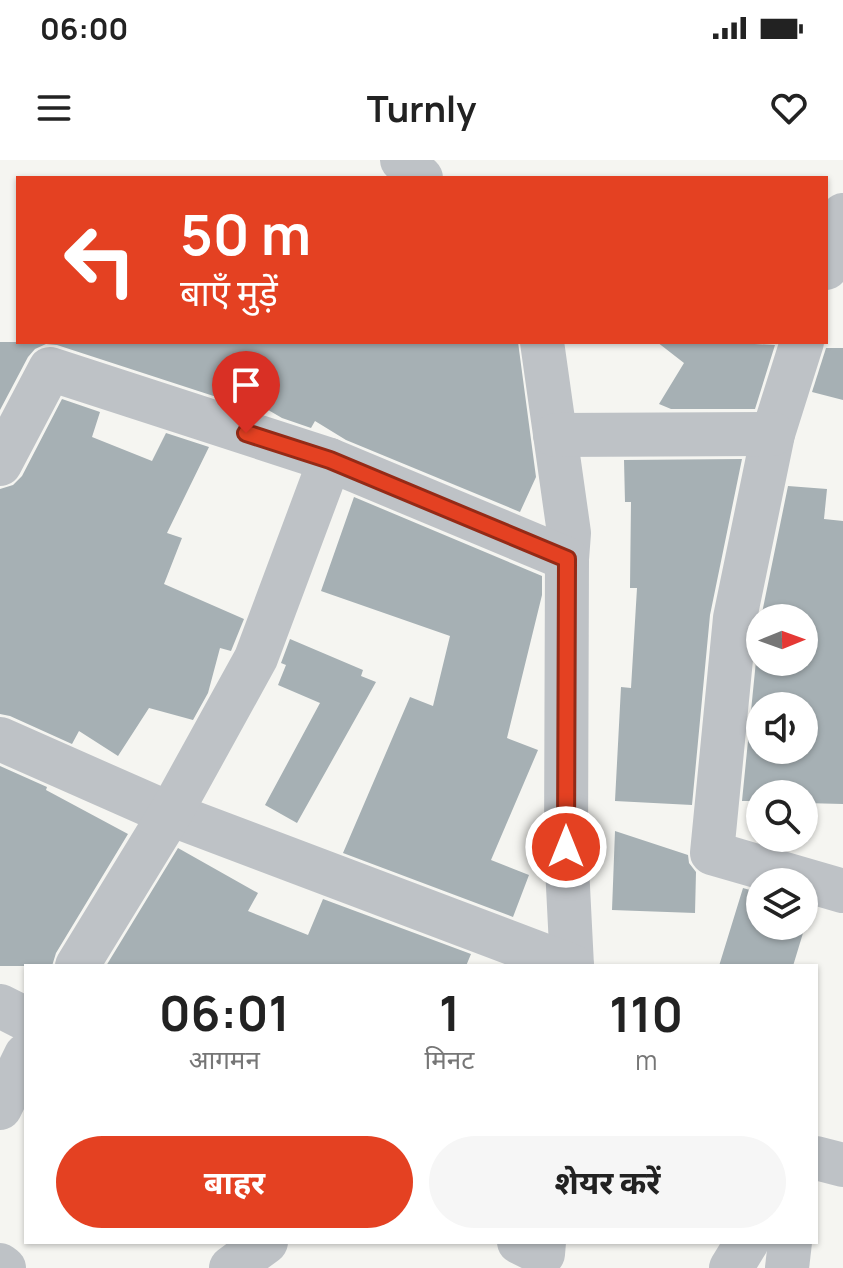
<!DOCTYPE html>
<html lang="hi">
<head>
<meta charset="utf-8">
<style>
	body { margin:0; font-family:Manrope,"Noto Sans Devanagari",sans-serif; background:#f6f6f6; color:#222; height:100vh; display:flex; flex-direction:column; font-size:30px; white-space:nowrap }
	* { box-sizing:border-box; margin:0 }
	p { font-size:26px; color:#767676 }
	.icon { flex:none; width:44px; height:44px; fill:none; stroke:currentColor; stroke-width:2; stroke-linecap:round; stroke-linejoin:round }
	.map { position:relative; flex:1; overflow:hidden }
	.side { position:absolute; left:24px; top:804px; width:794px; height:280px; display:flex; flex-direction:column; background:#fff; border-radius:0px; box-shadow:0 2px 6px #0004 }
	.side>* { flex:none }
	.top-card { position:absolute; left:16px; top:16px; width:812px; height:168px; border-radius:0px; box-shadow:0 2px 6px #0004; background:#e44122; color:#fff; overflow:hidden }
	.needle { width:52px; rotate:89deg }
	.controls { position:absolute; left:746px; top:444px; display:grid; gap:16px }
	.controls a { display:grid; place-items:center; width:72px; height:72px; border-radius:50%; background:#fff; box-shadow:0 2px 6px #0004; font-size:40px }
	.pin { position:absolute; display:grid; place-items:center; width:68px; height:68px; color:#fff; margin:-82px -34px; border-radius:50% 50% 50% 0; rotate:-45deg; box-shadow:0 0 8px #0007 }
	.pin .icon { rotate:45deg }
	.me { position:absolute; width:88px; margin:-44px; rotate:0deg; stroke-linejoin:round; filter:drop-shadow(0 0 6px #0008) }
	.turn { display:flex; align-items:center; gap:28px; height:168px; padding:0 32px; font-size:36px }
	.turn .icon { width:104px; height:104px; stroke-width:2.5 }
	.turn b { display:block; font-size:56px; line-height:68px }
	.eta { display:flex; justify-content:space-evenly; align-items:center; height:136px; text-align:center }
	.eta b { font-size:48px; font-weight:700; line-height:56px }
	.primary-button { display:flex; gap:16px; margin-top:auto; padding:16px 32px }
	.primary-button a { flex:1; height:92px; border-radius:48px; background:#e44122; color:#fff; font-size:32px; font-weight:700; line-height:92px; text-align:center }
	.primary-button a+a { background:#f6f6f6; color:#222 }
	.status { display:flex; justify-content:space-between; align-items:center; height:56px; padding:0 40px; background:#fff; direction:ltr }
	.status svg { height:22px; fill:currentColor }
	header { display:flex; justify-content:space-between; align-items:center; height:104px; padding:0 32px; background:#fff; font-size:36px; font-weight:700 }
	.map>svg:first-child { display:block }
	.building { fill:#a6b0b4; fill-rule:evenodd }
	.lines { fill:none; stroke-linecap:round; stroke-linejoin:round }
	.minor { stroke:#bec2c6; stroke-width:44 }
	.route-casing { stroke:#942a16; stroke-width:20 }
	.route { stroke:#e44122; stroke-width:14 }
</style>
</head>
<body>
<div class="status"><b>06:00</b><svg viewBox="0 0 49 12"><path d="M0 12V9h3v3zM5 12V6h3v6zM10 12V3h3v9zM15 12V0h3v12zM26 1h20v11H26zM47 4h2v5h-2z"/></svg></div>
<header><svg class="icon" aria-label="menu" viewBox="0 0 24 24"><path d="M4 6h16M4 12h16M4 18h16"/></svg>Turnly<svg class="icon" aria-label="heart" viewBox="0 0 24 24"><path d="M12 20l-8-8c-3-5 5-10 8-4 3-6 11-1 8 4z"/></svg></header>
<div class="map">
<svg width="843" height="1108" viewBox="0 0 843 1108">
	<rect width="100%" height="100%" fill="#f5f5f1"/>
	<!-- building -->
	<g class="building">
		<polygon points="0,182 518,182 536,317 520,352 346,280 315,261 311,268 282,258 237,232 232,242 57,185 46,184 35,189 28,197 0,250"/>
		<polygon points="657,182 717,182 775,185 755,249 671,249 659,244 684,203"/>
		<polygon points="826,188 843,188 843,240 812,232"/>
		<polygon points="62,239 100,252 92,277 152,301 166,273 209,287 167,373 182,378 164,424 244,459 231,491 220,488 208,533 193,560 149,548 118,596 79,571 72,584 10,556 0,554 0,329 13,325 22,316"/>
		<polygon points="742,299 710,455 692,645 615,641 621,527 631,528 637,428 630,428 631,342 625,342 624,300"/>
		<path d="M 788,326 L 827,329 L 824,359 L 843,361 L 843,644 L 804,643 L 804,634 L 760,634 L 760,641 L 742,641 L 760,461 L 760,502 L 804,502 L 804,458 L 761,458 ZM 760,546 L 804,546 L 804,590 L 760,590 Z"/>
		<polygon points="354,337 542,416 542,435 507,578 538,590 491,700 529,715 513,757 343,693 410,537 433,546 450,476 321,431"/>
		<polygon points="290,479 363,510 361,516 376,522 297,663 265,645 320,543 278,525 286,505 281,503"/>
		<polygon points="0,606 47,627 46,630 128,674 56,793 52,806 0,806"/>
		<polygon points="615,671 688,695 689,703 696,712 695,753 612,750"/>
		<polygon points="178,688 258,733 248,751 308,775 323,739 471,794 466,806 106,806"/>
		<polygon points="743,728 760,733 760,766 804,766 804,748 810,750 793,806 719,806"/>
	</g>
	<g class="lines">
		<!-- minor -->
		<g class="minor">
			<polyline points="402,0 421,18"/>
			<polyline points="826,108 843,55"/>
			<polyline points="542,182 569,373 567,399 566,687 572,806"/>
			<polyline points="802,182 773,274 735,458 712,693 843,731"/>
			<polyline points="555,275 773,274"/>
			<polyline points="0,304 50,209 330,300 567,399"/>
			<polyline points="0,579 170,654 572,806"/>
			<polyline points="77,806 170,654 256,498 330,300"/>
			<polyline points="0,846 26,859"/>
			<polyline points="0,948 26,895"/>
			<polyline points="816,998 843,1005"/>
			<polyline points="519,1082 543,1094 544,1082"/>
			<polyline points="0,1105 4,1108"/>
			<polyline points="231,1108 266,1082"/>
			<polyline points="731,1108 747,1082"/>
			<polyline points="787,1108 790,1082"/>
		</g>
	</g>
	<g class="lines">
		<defs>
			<polyline id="route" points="246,273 330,300 567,399 566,687"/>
		</defs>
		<!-- route casing -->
		<use href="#route" class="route-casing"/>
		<!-- route -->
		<use href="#route" class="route"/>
	</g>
</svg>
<div class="controls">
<a><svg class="needle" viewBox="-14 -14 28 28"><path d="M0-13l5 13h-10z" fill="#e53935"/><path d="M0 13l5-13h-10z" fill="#767676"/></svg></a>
<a><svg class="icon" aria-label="sound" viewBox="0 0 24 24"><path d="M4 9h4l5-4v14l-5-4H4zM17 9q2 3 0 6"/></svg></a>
<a><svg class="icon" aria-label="search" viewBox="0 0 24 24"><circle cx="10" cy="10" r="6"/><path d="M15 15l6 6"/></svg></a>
<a><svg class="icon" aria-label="layers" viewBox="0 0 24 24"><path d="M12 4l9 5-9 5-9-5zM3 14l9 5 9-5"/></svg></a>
</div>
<div class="pin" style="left:246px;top:273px;background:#d93025"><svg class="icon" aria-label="arrive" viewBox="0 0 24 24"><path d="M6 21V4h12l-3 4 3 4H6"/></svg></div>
<svg class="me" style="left:566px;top:687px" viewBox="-20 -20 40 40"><circle r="17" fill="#e44122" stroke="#fff" stroke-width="3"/><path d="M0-11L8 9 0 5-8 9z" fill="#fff"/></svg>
<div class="top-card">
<div class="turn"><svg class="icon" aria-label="left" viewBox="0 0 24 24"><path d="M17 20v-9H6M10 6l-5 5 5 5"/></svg><div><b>50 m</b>बाएँ मुड़ें</div></div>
</div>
<section class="side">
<div class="eta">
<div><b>06:01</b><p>आगमन</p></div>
<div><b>1</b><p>मिनट</p></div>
<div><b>110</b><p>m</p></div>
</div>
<div class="primary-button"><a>बाहर</a><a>शेयर करें</a></div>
</section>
</div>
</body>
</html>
